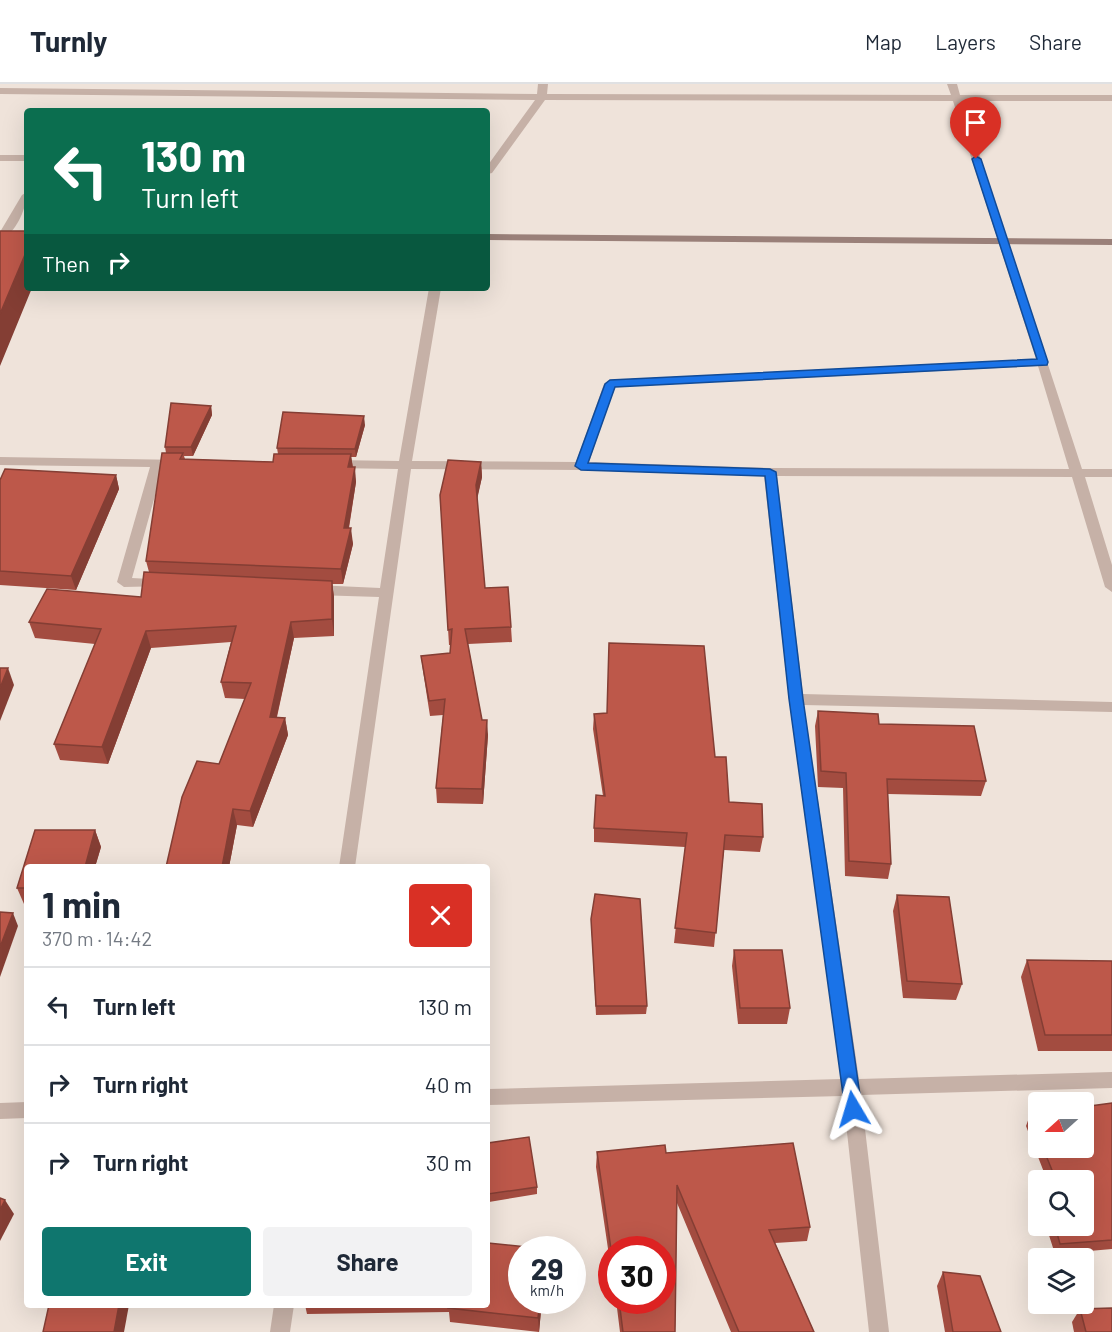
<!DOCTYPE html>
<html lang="en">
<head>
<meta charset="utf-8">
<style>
	body { margin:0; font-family:Barlow,sans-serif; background:#f2f2f3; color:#1f2937; height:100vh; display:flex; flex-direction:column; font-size:22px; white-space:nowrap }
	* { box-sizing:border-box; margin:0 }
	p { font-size:20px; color:#747a83 }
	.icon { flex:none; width:33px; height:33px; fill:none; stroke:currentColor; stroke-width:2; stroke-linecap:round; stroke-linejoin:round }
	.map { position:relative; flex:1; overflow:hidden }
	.sheet { position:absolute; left:24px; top:780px; width:466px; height:444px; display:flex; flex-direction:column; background:#fff; border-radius:6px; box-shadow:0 6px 24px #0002 }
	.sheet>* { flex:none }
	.top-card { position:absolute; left:24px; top:24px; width:466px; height:183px; border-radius:6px; box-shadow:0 6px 24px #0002; background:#0b6e4f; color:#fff; overflow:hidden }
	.needle { width:39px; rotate:249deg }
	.buttons { position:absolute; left:1028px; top:1008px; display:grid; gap:12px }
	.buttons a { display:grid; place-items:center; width:66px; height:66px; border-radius:6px; background:#fff; box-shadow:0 6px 24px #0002; font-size:30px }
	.speed { position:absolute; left:508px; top:1152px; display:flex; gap:12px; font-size:30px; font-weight:700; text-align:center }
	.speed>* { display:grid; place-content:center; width:78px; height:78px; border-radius:50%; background:#fff; box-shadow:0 6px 24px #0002; line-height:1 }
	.speed small { font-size:15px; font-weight:400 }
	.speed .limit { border:9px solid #d22; background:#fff; color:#111 }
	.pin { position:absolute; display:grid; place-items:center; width:51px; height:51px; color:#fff; margin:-62px -26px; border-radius:50% 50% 50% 0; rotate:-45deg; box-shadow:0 0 6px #0007 }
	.pin .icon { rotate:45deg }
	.me { position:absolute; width:66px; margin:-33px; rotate:353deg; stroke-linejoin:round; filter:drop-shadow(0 0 4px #0008) }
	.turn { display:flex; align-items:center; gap:21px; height:126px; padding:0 18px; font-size:27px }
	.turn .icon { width:78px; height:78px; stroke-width:2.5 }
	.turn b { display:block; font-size:42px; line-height:51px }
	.then { display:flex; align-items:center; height:57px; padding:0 18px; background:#0003; gap:12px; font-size:22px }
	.round { display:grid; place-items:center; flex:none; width:63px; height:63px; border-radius:6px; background:#f2f2f3 }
	.head { display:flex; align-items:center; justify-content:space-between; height:102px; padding:0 18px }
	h1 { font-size:36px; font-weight:700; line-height:45px }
	.primary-button { display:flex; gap:12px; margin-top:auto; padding:12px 18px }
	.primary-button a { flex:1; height:69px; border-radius:6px; background:#0f766e; color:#fff; font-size:24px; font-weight:700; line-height:69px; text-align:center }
	.primary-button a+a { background:#f2f2f3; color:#1f2937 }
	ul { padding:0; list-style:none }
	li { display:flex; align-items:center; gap:18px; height:78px; padding:0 18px; border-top:2px solid #e0e1e3 }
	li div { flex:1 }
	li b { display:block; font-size:22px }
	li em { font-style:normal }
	header { display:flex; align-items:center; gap:36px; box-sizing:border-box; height:84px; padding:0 30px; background:#fff; border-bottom:2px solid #e0e1e3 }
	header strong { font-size:28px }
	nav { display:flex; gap:33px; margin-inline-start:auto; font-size:21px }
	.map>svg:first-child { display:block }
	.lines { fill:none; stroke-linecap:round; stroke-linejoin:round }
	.street { fill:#c6b1a7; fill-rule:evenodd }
	.secondary { fill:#9a8079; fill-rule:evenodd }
	.wall { fill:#a34c40 }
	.shaded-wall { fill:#843e34 }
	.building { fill:#bd584a; stroke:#843e34; stroke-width:1.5 }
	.route { fill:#1a73e8; stroke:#114b97; stroke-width:1.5 }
</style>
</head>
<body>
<header>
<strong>Turnly</strong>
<nav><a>Map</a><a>Layers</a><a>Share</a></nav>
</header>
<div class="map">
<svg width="1112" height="1248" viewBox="0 0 1112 1248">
	<rect width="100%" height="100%" fill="#efe3da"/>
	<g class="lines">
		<!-- street -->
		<g class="street">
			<path d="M 538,0 L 548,0 L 547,10 L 951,11 L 947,0 L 957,0 L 960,11 L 1112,11 L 1112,17 L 962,17 L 1082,385 L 1112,385 L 1112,393 L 1085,393 L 1112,481 L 1112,508 L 1105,503 L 1072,393 L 777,392 L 803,610 L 1112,618 L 1112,628 L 804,621 L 859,995 L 1112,988 L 1112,1004 L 861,1011 L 889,1248 L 869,1248 L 843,1012 L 488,1021 L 488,1005 L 841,995 L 789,615 L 764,392 L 581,386 L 411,385 L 355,783 L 339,783 L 379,513 L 315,511 L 308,506 L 315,501 L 380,504 L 398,385 L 332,384 L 326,380 L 332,376 L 399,377 L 429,204 L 441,204 L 412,377 L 576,378 L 604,300 L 610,296 L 1036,275 L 953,17 L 545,16 L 492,89 L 488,90 L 488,81 L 535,16 L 0,10 L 0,4 L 537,10 ZM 1038,282 L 1069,385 L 770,384 L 589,378 L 615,303 Z"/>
			<rect x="0" y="71" width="27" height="6"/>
			<path d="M 27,108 C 27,122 17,147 4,153 L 0,152 L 0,148 L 22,111 Z"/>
			<polygon points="0,373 184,376 185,379 184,382 163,383 132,494 167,496 169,499 167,502 124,503 117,498 150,383 0,381"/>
			<polygon points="27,1018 27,1034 0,1035 0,1019"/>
			<polygon points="274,1221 294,1221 290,1248 270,1248"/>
		</g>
		<!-- secondary -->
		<polygon class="secondary" points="488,150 1112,155 1112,161 488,156"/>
	</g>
	<!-- wall -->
	<g class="wall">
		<polygon points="211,322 212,331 193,372 184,372 185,375 273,378 278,370 277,364 365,341 356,373 351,373 356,398 349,444 353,460 343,500 332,500 334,513 334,552 294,554 277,633 285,634 288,651 253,743 237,741 229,783 166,783 219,680 245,615 225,614 221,598 231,558 151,564 108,680 60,676 54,660 95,560 35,554 29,538 141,513 149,488 146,477 166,369 165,363"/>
		<polygon points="481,378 482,393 477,414 485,504 511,543 512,558 468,560 482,636 488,651 483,720 437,719 436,704 443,631 430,632 423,587 421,572 450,569 450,561 449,561 440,411"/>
		<polygon points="116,391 119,405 76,506 0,501 0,396"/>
		<polygon points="818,627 879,640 986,697 981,712 888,710 891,780 888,795 845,792 843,704 818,703 815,642"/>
		<polygon points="594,630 715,673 729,718 763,753 760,768 724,766 714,863 674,859 685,763 594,758 594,744 603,712 593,645"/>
		<polygon points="35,746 95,746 101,763 95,783 27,783 27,820 24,820 17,804"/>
		<polygon points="897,811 962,900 956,916 903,914 893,827"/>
		<polygon points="591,835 647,922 646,930 596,931"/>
		<polygon points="734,866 790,924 787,940 738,940 732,882"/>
		<polygon points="1027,876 1112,877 1112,967 1038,967 1021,893"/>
		<polygon points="1112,1019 1112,1165 1055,1170 1046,1142 1083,1142 1083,1096 1047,1096 1026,1042 1030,1031 1038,1030 1038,1064 1083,1064"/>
		<polygon points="488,1059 537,1103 537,1110 489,1118 488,1109"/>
		<polygon points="597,1068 666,1069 810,1143 807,1157 775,1159 814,1248 731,1248 677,1119 675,1248 620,1248 616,1216 663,1216 612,1166 612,1192 596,1083"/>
		<polygon points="943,1188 1001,1248 945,1248 937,1202"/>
		<polygon points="522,1216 542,1216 539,1248 450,1238 449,1228 307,1230 305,1221 488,1221"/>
		<polygon points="1080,1225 1112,1248 1074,1248 1072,1238"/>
	</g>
	<!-- shaded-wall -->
	<g class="shaded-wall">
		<polygon points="27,166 27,204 32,204 0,282 0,230"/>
		<polygon points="211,322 212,331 193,372 191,363"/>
		<polygon points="364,332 365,341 356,373 355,365"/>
		<polygon points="351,370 353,386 348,383"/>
		<polygon points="481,378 482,393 477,416 476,401"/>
		<polygon points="355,383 356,398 346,460 344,444"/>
		<polygon points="116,391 119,405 76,506 71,492"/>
		<polygon points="351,444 353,460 343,500 341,485"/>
		<polygon points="332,497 334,513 334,552 332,535"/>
		<polygon points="291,538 294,554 273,649 270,633"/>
		<polygon points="146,547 151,564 108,680 102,663"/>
		<polygon points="8,584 14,601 0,637 0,604"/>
		<polygon points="285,634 288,651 253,743 250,727"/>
		<polygon points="487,636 488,651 483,720 482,705"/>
		<polygon points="233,725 237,741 229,783 222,783"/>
		<polygon points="95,746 101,763 95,783 85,783"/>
		<polygon points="13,829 18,842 0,893 0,863"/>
		<polygon points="5,1116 14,1130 0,1157 0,1126"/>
		<polygon points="540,1216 542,1216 539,1248 538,1234"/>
		<polygon points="119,1221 129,1221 124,1248 114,1248"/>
	</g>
	<!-- building -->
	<g class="building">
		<polygon points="0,147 27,147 27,166 0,230"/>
		<polygon points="171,319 211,322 191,363 165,363"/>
		<polygon points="283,328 364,332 355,365 277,364"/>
		<polygon points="162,369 183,369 180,375 273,378 274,370 351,370 348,383 355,383 344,444 351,444 341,485 146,477"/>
		<polygon points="448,376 481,378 476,401 485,504 508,503 511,543 465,545 482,636 487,636 482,705 436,704 445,615 429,617 421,572 450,569 452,545 448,546 440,411"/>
		<polygon points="5,385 116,391 71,492 0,487 0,396"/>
		<polygon points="144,488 332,497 332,535 291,538 270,633 285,634 250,727 233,725 222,783 166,783 182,713 197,677 219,680 251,599 221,598 236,542 146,547 102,663 54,660 101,545 29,538 47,505 141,513"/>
		<polygon points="609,559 704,562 715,673 726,673 729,718 762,720 763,753 725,751 716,849 675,844 687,749 594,744 596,711 605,712 594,630 607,629"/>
		<polygon points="0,584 8,584 0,604"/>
		<polygon points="818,627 878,630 879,640 974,642 986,697 887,695 891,780 849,777 846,689 821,687"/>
		<polygon points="35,746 95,746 85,783 27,783 27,804 17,804"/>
		<polygon points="595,810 640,815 647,922 596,922 591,835"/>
		<polygon points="897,811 949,813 962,900 907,897"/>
		<polygon points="0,828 13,829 0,863"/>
		<polygon points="734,866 782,866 790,924 740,924"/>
		<polygon points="1027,876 1112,877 1112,951 1045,951"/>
		<polygon points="1112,1019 1112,1156 1060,1160 1055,1142 1083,1142 1083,1096 1056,1096 1043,1064 1083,1064 1083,1023"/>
		<polygon points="1038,1030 1038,1050 1030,1031"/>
		<polygon points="529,1053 537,1103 488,1110 488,1059"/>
		<polygon points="793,1059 810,1143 769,1146 814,1248 739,1248 677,1101 675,1248 623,1248 619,1216 663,1216 663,1166 612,1166 612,1172 597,1068 665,1061 666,1069"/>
		<polygon points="0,1114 5,1116 0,1126"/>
		<polygon points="488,1159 546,1165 522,1166 522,1216 540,1216 538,1234 448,1224 449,1221 488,1221"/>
		<polygon points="943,1188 980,1192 1001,1248 953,1248"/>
		<polygon points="49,1221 119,1221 114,1248 43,1248"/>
		<polygon points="1112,1224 1112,1248 1086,1248 1080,1225"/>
	</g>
	<!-- route -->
	<polygon class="route" points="976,72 981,75 1048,278 1047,281 615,303 588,379 770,385 776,388 803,615 862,1025 859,1031 853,1033 847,1031 845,1025 789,615 765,392 581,386 575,382 605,300 610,296 1037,275 972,75"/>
</svg>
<div class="buttons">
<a><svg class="needle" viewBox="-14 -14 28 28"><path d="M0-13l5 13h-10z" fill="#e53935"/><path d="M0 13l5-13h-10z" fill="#747a83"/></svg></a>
<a><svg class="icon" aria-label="search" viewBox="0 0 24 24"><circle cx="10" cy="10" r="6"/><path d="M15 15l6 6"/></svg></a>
<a><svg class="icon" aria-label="layers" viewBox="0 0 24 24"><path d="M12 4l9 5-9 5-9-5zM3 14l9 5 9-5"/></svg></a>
</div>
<div class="speed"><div>29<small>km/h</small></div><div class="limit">30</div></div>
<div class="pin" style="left:976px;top:75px;background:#d93025"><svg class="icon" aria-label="arrive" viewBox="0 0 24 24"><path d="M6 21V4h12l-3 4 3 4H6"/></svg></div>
<svg class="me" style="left:853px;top:1025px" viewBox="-20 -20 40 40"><path d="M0-17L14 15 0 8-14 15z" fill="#1a73e8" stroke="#fff" stroke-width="4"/></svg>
<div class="top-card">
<div class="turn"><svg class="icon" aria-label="left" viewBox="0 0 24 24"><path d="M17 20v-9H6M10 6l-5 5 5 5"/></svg><div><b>130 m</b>Turn left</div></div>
<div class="then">Then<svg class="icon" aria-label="right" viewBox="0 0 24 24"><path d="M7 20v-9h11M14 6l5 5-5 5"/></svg></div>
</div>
<section class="sheet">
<div class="head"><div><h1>1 min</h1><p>370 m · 14:42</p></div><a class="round" style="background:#d93025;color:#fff"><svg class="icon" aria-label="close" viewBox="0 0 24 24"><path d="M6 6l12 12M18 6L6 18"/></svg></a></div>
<ul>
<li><svg class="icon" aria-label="left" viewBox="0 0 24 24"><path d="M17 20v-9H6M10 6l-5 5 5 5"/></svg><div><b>Turn left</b></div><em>130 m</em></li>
<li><svg class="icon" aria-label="right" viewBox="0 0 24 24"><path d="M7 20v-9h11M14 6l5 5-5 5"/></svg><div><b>Turn right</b></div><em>40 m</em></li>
<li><svg class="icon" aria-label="right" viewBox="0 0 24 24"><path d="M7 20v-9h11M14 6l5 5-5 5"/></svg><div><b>Turn right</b></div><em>30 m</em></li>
</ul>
<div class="primary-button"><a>Exit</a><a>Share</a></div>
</section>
</div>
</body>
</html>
